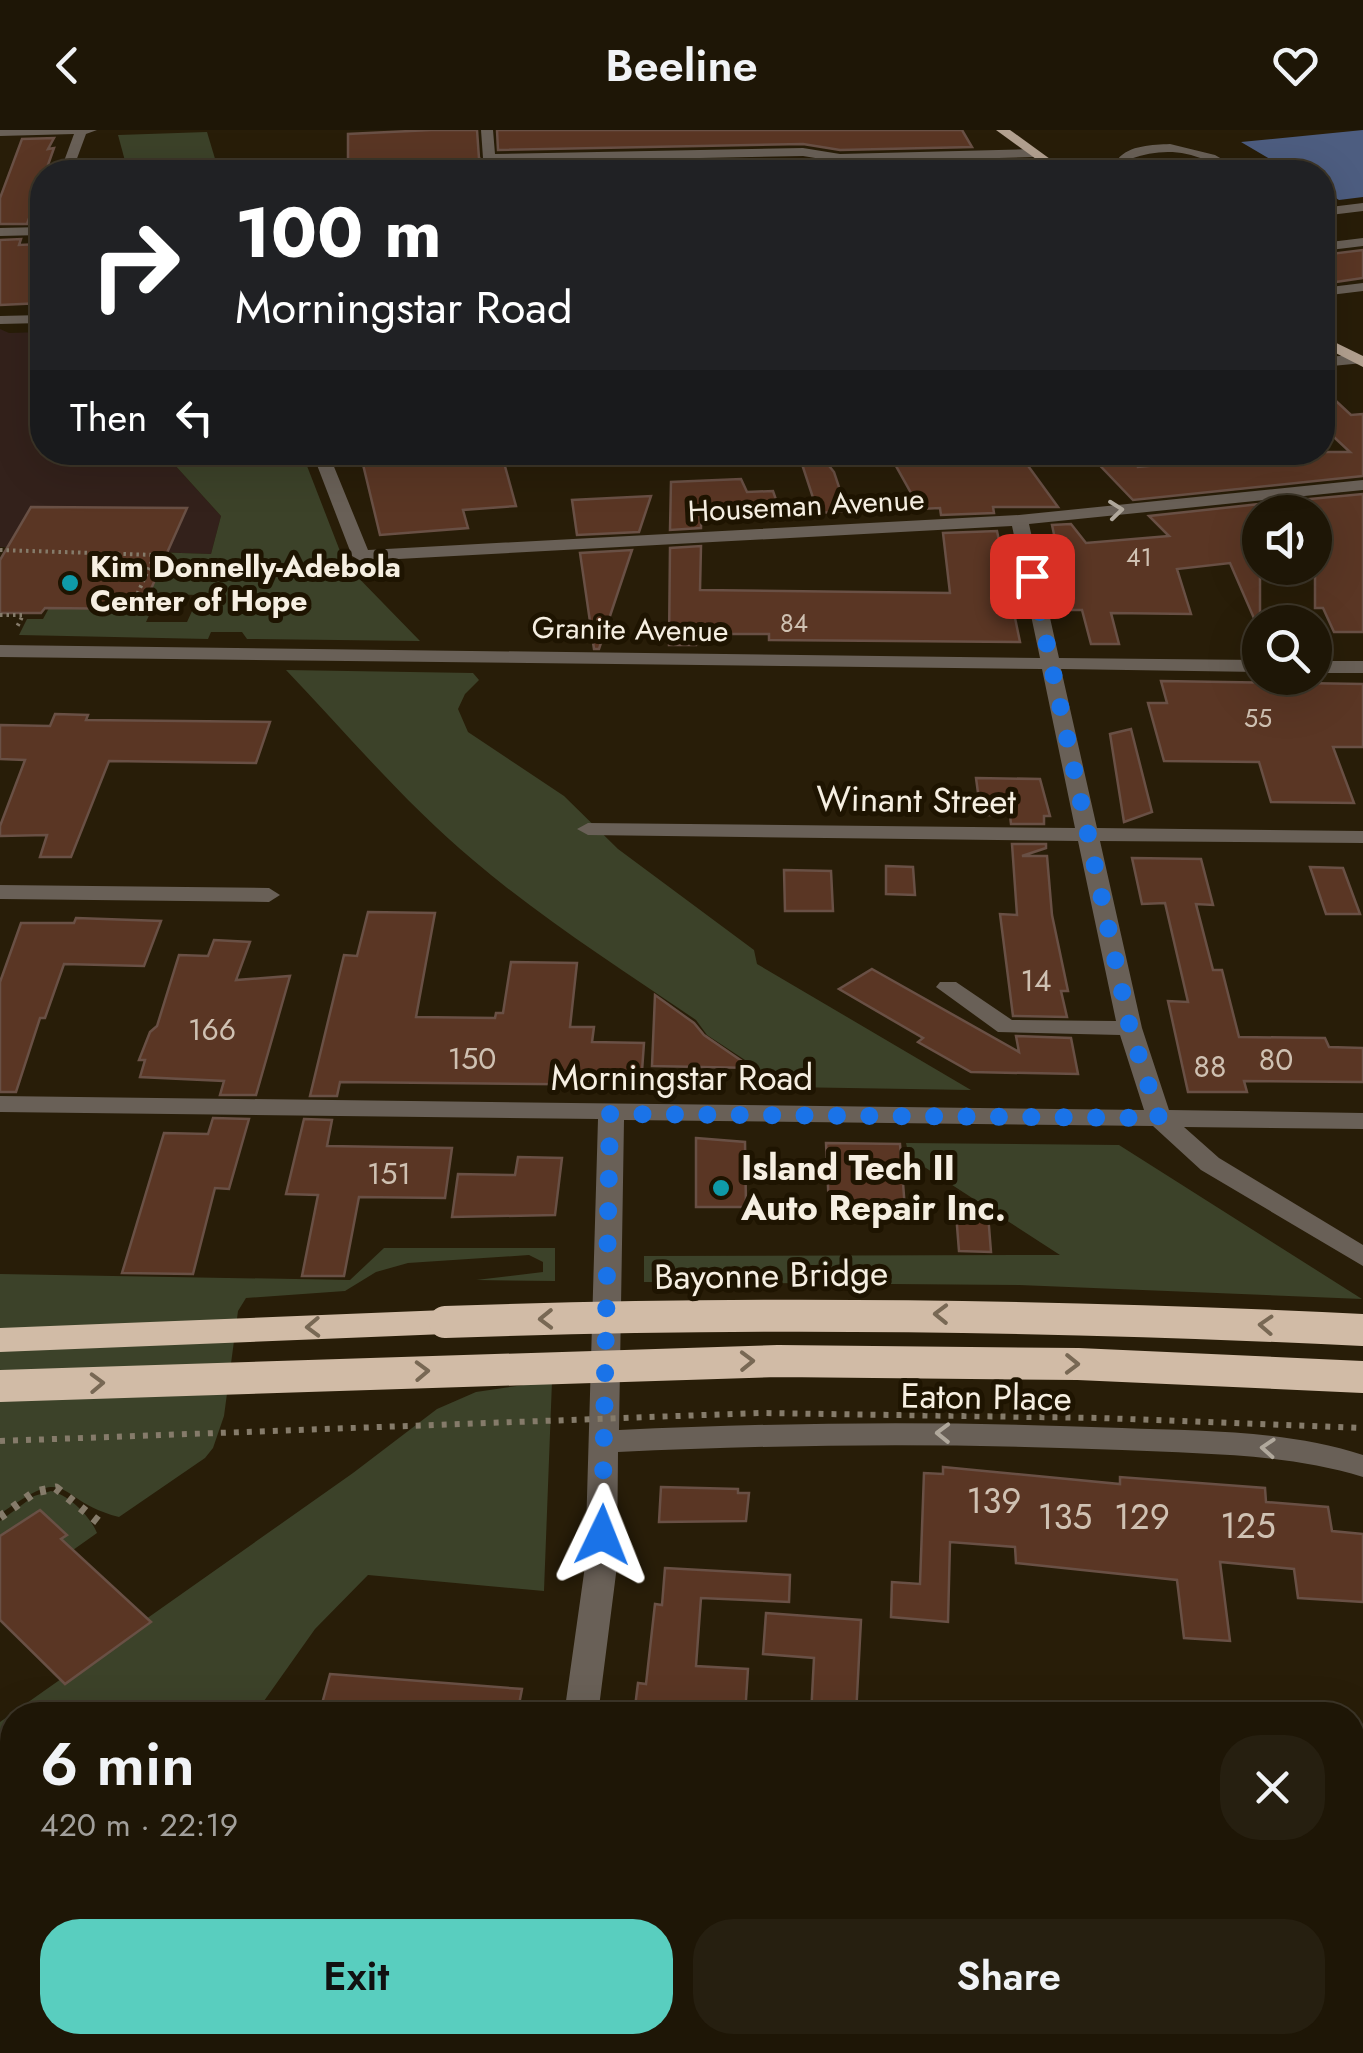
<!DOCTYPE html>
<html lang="en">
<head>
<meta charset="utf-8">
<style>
	body { margin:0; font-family:Jost,sans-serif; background:#261f10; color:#f1f3f6; height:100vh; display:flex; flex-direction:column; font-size:38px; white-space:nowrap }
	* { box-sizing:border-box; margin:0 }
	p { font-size:32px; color:#a19f9b }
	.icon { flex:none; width:55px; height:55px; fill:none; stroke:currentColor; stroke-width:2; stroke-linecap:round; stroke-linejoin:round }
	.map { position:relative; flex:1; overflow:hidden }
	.sheet { position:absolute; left:0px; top:1572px; width:1365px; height:352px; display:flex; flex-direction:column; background:#1e1606; border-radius:40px 40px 0 0; box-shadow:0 10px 40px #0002,0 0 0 2px #3c3528 }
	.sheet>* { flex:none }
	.hud { position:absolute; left:30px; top:30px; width:1305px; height:305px; border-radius:40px; box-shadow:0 10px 40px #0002,0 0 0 2px #3c3528; background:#202124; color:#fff; overflow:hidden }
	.controls { position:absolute; left:1242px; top:365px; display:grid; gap:20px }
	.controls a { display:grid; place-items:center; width:90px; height:90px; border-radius:50%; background:#1e1606; box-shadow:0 10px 40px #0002,0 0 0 2px #3c3528; font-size:50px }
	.pin { position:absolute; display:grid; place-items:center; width:85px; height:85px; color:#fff; margin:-42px; border-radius:20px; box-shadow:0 5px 15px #0006 }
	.me { position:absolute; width:110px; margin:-55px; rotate:2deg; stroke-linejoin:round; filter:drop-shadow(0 0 8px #0008) }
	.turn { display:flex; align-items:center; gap:35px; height:210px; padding:0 40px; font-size:45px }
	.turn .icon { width:130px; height:130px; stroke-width:2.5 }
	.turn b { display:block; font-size:70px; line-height:85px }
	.then { display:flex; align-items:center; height:95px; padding:0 40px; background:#0003; gap:20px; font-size:38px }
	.round { display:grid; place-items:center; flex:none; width:105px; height:105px; border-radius:40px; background:#261f10 }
	.summary { display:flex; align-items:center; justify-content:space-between; height:170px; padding:0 40px }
	h1 { font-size:60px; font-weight:600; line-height:75px }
	.primary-button { display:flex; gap:20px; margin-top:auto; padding:20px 40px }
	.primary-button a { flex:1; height:115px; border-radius:40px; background:#59cebf; color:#111; font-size:40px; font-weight:600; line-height:115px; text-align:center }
	.primary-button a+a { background:#261f10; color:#f1f3f6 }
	header { display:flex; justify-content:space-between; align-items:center; height:130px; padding:0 40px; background:#1e1606; font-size:45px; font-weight:600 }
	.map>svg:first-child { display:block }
	.industrial { fill:#33211b }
	.green { fill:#3c4229; fill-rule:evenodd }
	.water { fill:#4d5d80 }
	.building { fill:#5a3624; stroke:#695045; stroke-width:2.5 }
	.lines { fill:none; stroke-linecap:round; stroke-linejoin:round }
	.path-far1 { stroke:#857b6a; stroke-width:4; stroke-dasharray:2.5 4; stroke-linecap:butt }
	.path { stroke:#857b6a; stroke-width:9; stroke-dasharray:6 10; stroke-linecap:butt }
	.minor { fill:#696057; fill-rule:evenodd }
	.major { fill:#b3a190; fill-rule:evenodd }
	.highway { fill:#d1bba6; fill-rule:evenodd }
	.path-bridge { stroke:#857b6a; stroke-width:6; stroke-dasharray:5 8; stroke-linecap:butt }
	.highway-bridge { stroke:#d1bba6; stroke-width:32 }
	.oneway { stroke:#b0a89c }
	.oneway2 { stroke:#786854 }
	.route { stroke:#1a73e8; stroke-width:18; stroke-dasharray:0 32.4 }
	.culture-dot { fill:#0f9aa8; stroke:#1e1401; stroke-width:4 }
	.labels { text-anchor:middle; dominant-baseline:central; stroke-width:10; stroke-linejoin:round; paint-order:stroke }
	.far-number-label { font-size:25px; fill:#cfc1b2 }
	.far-street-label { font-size:30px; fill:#f6efe2; stroke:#1e1401 }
	.far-poi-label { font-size:30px; font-weight:bold; fill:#f6efe2; stroke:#1e1401; text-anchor:start }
	.number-label { font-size:30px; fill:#cfc1b2 }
	.street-label { font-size:35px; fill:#f6efe2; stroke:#1e1401 }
	.poi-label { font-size:35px; font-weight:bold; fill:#f6efe2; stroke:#1e1401; text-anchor:start }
	.near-number-label { font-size:35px; fill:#cfc1b2 }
</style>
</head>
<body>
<header><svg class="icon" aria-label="back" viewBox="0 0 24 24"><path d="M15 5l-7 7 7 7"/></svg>Beeline<svg class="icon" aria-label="heart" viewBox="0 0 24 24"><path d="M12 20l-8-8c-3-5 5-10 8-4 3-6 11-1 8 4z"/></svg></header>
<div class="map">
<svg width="1363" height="1923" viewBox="0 0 1363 1923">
	<rect width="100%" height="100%" fill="#281d08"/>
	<!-- industrial -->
	<polygon class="industrial" points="0,199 9,203 42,202 42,322 164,323 221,386 211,424 0,417"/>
	<!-- green -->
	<g class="green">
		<polygon points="207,2 219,42 128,42 118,5"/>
		<path d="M 164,323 L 302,323 L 345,434 L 420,511 L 247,509 L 242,502 L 211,502 L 208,509 L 19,505 L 27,489 L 43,489 L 49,478 L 133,479 L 158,425 L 0,417 L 211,424 L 221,386 ZM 159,464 L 199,465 L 199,466 L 187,492 L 146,492 Z"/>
		<path d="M 286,540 L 473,543 L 479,550 L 465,564 L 458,579 L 468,602 L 564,666 L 618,719 L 754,820 L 757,834 L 971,960 L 786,957 L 707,905 L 696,890 C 621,839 542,789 473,730 C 405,673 347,604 286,540 Z"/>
		<polygon points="906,1013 1119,1015 1362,1169 1019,1155 644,1152 644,1126 1060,1125 909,1027"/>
		<path d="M 384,1118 L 555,1118 L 555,1151 L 476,1150 L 543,1142 L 543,1132 L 529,1125 L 408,1133 L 376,1142 L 345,1161 L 246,1168 L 238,1181 L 224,1286 L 213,1318 L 205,1328 L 119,1387 C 51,1369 74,1331 0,1384 L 0,1144 L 350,1150 Z"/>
		<polygon points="552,1251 544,1461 368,1445 315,1499 264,1571 260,1585 12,1585 12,1912 336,1913 334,1923 0,1923 0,1592 353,1343 437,1279 476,1262"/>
		<path d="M 51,1361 C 69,1365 90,1386 97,1403 L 73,1420 L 61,1409 L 67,1404 L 40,1380 L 0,1406 L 0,1391 L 34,1366 Z"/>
	</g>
	<!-- water -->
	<polygon class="water" points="1363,0 1363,67 1339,70 1323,60 1322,42 1292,42 1241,12"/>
	<!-- building -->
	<g class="building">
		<polygon points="431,0 477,0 479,28 489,36 803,30 838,36 432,42 432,32 348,32 348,4"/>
		<polygon points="497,0 962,0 972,17 840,20 803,14 498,20"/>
		<polygon points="54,8 48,19 54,18 27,94 0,94 0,68 22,9"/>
		<polygon points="21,109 19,115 42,114 42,173 0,175 0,110"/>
		<polygon points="1363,120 1363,148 1322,154 1322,125"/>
		<polygon points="1322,258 1351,285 1363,284 1363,346 1133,370 1087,322 1138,322 1138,337 1240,328 1234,322 1350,322 1322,296"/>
		<polygon points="360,322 501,322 516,376 463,380 468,398 380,405"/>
		<polygon points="798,322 818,322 834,342 847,381 818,383"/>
		<polygon points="916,322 1018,322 1058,377 993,377 994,383 941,385 940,378 920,379 896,336 924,334"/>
		<polygon points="741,349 747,362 773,361 782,387 701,392 701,398 670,400 671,352"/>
		<polygon points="1363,364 1363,502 1334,502 1323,478 1315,478 1315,382 1288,382 1278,372"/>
		<polygon points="651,366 639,402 577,405 572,370"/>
		<polygon points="1260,374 1260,502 1230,433 1177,439 1191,484 1111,483 1119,514 1091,514 1082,480 1070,480 1052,395 1071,394 1086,413 1169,406 1149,386"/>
		<polygon points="31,377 187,378 142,479 45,478 41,483 0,483 0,430"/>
		<polygon points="997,401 1020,512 769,510 769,504 697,504 696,515 669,515 670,418 701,416 700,460 950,463 943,403"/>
		<polygon points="632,420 599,519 594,519 580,423"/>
		<polygon points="1161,551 1363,554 1363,617 1333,617 1354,673 1271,672 1259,632 1164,631 1148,573 1167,573"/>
		<polygon points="55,584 88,585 86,590 270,592 256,633 109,631 71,727 40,727 47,705 0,706 0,696 25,630 0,629 0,595 50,596"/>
		<polygon points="1131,599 1152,682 1124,692 1110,604"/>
		<polygon points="976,648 1040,649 1050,686 1044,686 1044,694 1011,694 1010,685 981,685"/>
		<polygon points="1012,714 1046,714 1046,718 1022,726 1047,726 1052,785 1068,861 1061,861 1067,887 1013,886 1000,784 1017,785"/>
		<polygon points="1132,728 1201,729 1213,775 1196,774 1213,840 1222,840 1239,907 1325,908 1329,917 1363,918 1363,952 1244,951 1247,962 1188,962 1168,871 1188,872 1165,773 1142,774"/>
		<polygon points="886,736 913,737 915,765 886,764"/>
		<polygon points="1310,737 1343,738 1360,784 1326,784"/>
		<polygon points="784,740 831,741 833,781 785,781"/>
		<polygon points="368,782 435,783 416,887 495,888 496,883 503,883 511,832 577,833 570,897 594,897 592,912 644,913 641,955 340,952 337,966 310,966 344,825 357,826"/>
		<polygon points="76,788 161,791 144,836 64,834 45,888 40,888 16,962 0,962 0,852 21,793 74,793"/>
		<polygon points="214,810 250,812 236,850 290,846 256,965 220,965 224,951 140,947 145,930 139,930 150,902 157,896 179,825 208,826"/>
		<polygon points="872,839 1019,922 1016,906 1071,908 1078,944 971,942 918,912 923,908 839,859"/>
		<polygon points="655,865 694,893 704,905 752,938 652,936"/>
		<polygon points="213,988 249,989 229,1059 215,1058 193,1144 122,1143 164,1003 208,1004"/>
		<polygon points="304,989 332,990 327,1016 452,1018 445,1068 359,1067 344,1146 302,1146 318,1065 286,1064"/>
		<polygon points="696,1008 745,1012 746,1077 696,1077"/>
		<polygon points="826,1013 900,1014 905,1079 829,1078"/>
		<polygon points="518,1027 562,1028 555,1085 452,1087 458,1044 515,1045"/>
		<polygon points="956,1083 988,1084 991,1122 959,1121"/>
		<polygon points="943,1337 1120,1354 1120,1347 1265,1358 1266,1372 1328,1377 1332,1401 1363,1404 1363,1472 1298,1468 1294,1439 1220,1432 1230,1511 1184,1508 1177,1450 1016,1433 1015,1417 950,1412 948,1492 891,1487 892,1452 920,1454 924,1343 943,1344"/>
		<polygon points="661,1357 738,1359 738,1363 749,1363 746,1391 659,1392"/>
		<polygon points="40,1380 67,1405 61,1409 151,1492 65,1554 0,1490 0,1406"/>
		<polygon points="665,1438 790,1445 789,1472 701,1468 696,1536 748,1539 745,1585 634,1585 638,1553 646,1554 655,1474 662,1475"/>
		<polygon points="766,1483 861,1490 856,1585 811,1585 814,1528 763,1524"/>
		<polygon points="330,1544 522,1559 517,1585 319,1585"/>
	</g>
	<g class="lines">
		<!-- path-far1 -->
		<g class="path-far1">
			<polyline points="0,420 155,425 131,478"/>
			<polyline points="0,485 23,485 16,499"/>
		</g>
		<!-- path -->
		<polyline class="path" points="0,1387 35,1362 56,1358 105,1397"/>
		<!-- minor -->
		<g class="minor">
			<polygon points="0,0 97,0 86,4 72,42 60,42 74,4 0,6"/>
			<polygon points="481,0 493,0 495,24 803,18 840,24 1034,19 1040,23 1034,27 840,32 803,26 489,32 483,28"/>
			<path d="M 1170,14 L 1215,25 L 1244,42 C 1229,43 1220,36 1205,30 C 1180,19 1156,20 1130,29 L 1139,42 L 1127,42 L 1118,29 C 1129,15 1153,15 1170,14 Z"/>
			<polygon points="1363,73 1363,81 1322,86 1322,78"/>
			<polygon points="42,97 42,105 0,106 0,98"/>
			<polygon points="1363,108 1363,116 1322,121 1322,113"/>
			<polygon points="1363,153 1363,161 1322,166 1322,158"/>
			<polygon points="42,185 42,193 0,194 0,186"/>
			<polygon points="1322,227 1358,225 1363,227 1363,233 1322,237"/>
			<path d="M 312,322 L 328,322 L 368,420 L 1019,385 L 1363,350 L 1363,360 L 1029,394 L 1059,528 L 1260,530 L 1260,542 L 1061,539 L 1097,698 L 1363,701 L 1363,713 L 1100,711 L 1142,898 L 1169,980 L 1363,983 L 1363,999 L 1184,997 L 1219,1028 L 1363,1115 L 1363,1136 L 1201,1040 L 1153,996 L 624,990 L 619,1300 C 786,1292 954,1291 1122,1298 C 1203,1301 1285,1300 1363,1325 L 1363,1347 C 1284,1323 1203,1324 1122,1320 C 954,1313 786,1314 618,1322 L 617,1436 L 598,1585 L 564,1585 L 585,1436 L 598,989 L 0,982 L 0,966 L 1144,980 L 1120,905 L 998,902 L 936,857 L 940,852 L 956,852 L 1012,890 L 1116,891 L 1078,711 L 588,705 L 577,699 L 588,693 L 1075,698 L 1042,539 L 0,527 L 0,515 L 1040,528 L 1012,396 L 361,431 L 352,426 Z"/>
			<rect x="1315" y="531" width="48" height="12"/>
			<polygon points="0,755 269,758 280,765 269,772 0,769"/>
			<polygon points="1352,1748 1363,1749 1363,1781 1352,1780"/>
			<polygon points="381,1912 419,1912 416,1923 378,1923"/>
		</g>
		<!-- major -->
		<g class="major">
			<polygon points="996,0 1010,0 1068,42 1054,42"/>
			<polygon points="1322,206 1363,226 1363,237 1322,216"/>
		</g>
		<!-- highway -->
		<polygon class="highway" points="445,1180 457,1184 462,1192 457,1200 445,1204 0,1222 0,1198"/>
		<!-- path-bridge -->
		<polyline class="path-bridge" points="0,1311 759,1283 1101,1288 1363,1298"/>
		<!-- highway-bridge -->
		<g class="highway-bridge">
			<path d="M 445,1192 C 751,1181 1057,1185 1363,1200"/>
			<polyline points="0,1256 778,1231 1078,1234 1363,1247"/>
		</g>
	</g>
	<!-- one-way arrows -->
	<defs><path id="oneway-chevron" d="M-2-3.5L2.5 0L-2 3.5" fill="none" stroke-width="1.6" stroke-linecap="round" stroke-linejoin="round" transform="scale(2.5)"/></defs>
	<g class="oneway">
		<use href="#oneway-chevron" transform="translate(1116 380) rotate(-6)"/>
		<use href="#oneway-chevron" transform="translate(943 1303) rotate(-179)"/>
		<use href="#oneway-chevron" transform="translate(1268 1318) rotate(-176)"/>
	</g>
	<g class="oneway2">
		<use href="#oneway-chevron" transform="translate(941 1184) rotate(-179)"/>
		<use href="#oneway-chevron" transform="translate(546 1189) rotate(179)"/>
		<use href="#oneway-chevron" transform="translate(1266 1195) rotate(-177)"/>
		<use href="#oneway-chevron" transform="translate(313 1197) rotate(178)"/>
		<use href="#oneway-chevron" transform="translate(747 1231) rotate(-1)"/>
		<use href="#oneway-chevron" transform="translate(1072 1234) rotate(1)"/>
		<use href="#oneway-chevron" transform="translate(422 1241) rotate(-2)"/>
		<use href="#oneway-chevron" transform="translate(97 1253) rotate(-2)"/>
	</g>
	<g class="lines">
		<!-- route -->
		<polyline class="route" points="602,1405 610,984 1159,988 1130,898 1032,446"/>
	</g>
	<!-- markers -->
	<g class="culture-dot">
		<circle cx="70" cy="453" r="10"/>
		<circle cx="721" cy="1058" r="10"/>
	</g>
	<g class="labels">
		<!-- far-number labels -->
		<g class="far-number-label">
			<text x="1139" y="427">41</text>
			<text x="794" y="493">84</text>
			<text x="1258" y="588">55</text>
		</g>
		<!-- far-street labels -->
		<g class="far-street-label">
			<text transform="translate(806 375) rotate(-3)">Houseman Avenue</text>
			<text transform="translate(630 499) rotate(1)">Granite Avenue</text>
		</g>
		<!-- far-poi labels -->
		<g class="far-poi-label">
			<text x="90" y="436">Kim Donnelly-Adebola<tspan x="90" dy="34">Center of Hope</tspan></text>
		</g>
		<!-- number labels -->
		<g class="number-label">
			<text x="1036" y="850">14</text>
			<text x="212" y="899">166</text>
			<text x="472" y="928">150</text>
			<text x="1276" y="929">80</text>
			<text x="1210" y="936">88</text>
			<text x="389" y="1043">151</text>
		</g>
		<!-- street labels -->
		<g class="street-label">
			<text transform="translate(916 670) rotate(1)">Winant Street</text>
			<text x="682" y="948">Morningstar Road</text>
			<text transform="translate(771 1145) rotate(-1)">Bayonne Bridge</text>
			<text transform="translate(986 1267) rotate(1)">Eaton Place</text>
		</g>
		<!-- poi labels -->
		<g class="poi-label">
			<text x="741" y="1038">Island Tech II<tspan x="741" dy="40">Auto Repair Inc.</tspan></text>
		</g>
		<!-- near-number labels -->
		<g class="near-number-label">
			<text x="994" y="1371">139</text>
			<text x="1065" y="1387">135</text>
			<text x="1142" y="1387">129</text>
			<text x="1248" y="1396">125</text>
		</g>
	</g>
</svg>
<div class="controls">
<a><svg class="icon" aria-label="sound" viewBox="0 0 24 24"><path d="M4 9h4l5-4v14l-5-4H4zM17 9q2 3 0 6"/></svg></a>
<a><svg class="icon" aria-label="search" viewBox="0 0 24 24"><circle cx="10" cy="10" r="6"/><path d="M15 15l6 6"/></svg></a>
</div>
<div class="pin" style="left:1032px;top:446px;background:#d93025"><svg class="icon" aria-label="arrive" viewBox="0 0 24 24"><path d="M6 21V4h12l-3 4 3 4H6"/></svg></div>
<svg class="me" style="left:602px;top:1405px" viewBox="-20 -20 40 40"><path d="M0-17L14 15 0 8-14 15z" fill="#1a73e8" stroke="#fff" stroke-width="4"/></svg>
<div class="hud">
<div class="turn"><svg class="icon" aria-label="right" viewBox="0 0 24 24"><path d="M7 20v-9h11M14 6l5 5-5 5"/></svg><div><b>100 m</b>Morningstar Road</div></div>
<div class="then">Then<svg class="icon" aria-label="left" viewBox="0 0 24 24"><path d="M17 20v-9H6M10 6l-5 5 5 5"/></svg></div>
</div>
<section class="sheet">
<div class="summary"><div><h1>6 min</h1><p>420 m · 22:19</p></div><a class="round"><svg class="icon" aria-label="close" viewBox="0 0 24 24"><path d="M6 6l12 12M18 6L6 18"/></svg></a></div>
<div class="primary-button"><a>Exit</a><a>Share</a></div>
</section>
</div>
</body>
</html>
